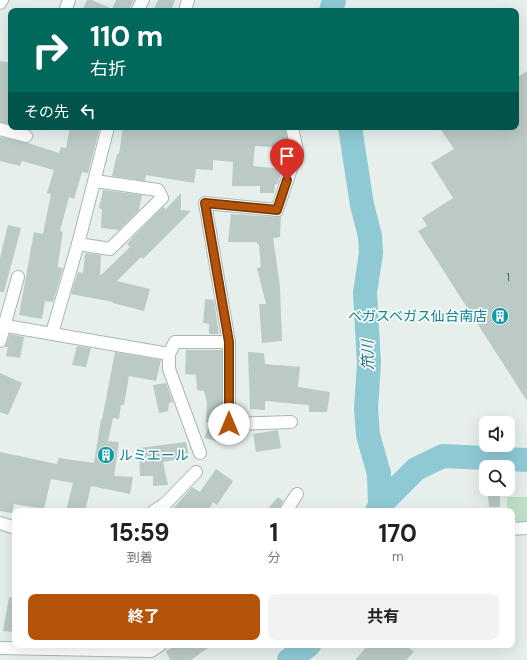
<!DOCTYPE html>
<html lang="ja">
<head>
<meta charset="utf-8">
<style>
	body { margin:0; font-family:"DM Sans","Noto Sans JP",sans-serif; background:#f2f2f2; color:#222; height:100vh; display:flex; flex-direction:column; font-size:15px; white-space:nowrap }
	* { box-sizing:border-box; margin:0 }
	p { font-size:13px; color:#767676 }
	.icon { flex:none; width:22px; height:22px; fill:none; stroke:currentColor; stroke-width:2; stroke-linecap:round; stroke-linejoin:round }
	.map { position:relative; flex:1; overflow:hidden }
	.side { position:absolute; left:12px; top:508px; width:503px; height:140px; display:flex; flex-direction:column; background:#fff; border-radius:8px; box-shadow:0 4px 16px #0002 }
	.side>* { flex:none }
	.top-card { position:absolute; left:8px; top:8px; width:511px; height:122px; border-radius:8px; box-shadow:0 4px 16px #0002; background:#00695c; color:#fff; overflow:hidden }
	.controls { position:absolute; left:479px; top:416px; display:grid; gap:8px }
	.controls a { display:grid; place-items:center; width:36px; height:36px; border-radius:8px; background:#fff; box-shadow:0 4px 16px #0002; font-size:20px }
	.pin { position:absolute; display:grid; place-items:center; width:34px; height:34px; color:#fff; margin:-41px -17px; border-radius:50% 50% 50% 0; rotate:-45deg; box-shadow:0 0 4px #0007 }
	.pin .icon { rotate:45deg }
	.me { position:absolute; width:44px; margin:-22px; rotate:0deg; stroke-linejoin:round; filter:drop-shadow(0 0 3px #0008) }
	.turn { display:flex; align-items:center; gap:14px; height:84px; padding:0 16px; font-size:18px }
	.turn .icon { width:52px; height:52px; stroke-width:2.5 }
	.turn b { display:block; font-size:28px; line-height:34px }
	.then { display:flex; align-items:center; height:38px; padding:0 16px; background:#0003; gap:8px; font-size:15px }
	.eta { display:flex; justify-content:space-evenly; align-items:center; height:68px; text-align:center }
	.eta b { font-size:24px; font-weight:700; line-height:28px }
	.action { display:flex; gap:8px; margin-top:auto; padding:8px 16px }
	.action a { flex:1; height:46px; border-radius:8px; background:#b45309; color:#fff; font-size:16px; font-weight:700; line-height:46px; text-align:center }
	.action a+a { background:#f2f2f2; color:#222 }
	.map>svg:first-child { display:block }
	.green { fill:#bfe0c8 }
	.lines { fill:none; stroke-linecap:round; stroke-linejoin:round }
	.river { stroke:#8ec9d4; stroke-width:24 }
	.building { fill:#bbcac4 }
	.minor-casing { stroke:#a8b8b2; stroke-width:14 }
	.minor { stroke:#fff; stroke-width:12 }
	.route-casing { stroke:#753606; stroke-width:10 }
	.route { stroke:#b45309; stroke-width:7 }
	.labels { text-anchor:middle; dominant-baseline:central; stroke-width:3.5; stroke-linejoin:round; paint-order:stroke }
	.number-label { font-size:12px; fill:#4a645c }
	.culture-label { font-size:14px; fill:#0d838f; stroke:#f7fbf9; text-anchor:end }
	.water-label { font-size:15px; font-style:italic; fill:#1c6f80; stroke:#f7fbf9 }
</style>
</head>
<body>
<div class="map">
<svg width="527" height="660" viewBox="0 0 527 660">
	<rect width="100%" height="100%" fill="#e6efeb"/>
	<!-- green -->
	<polygon class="green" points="507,497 527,497 527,523 519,523 513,519 512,511 507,511"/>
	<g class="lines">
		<!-- river -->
		<g class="river">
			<polyline points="331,11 334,0"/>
			<polyline points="350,127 362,205 370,236 371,253 365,293 369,363 366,409 368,435 379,474 380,505 377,511"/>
			<polyline points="380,505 416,469 443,456 527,460"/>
			<polyline points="289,660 309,645"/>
		</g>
	</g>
	<!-- building -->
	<g class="building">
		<polygon points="87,0 92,0 112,9 116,0 134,0 128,11 82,11"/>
		<polygon points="158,0 175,0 171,11 153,11"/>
		<polygon points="0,61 11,63 10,124 0,122"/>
		<polygon points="527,71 527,401 418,231 427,226 422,218 453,198 431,163 454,149 439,127 516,127 516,78"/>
		<polygon points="70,127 100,127 88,173 82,172 74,199 69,197 60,231 63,232 58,264 58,267 63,268 53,302 45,301 42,319 19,315 34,232 43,234 51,194 47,193 54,170 22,161 20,166 0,161 0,137 28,143 59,153 61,147 66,148"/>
		<polygon points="123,127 285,127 289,148 255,146 253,166 282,169 278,184 275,184 274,193 260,193 260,186 232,186 233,162 213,160 213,170 196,169 194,183 146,175 145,181 112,176 117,154 119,154"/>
		<polygon points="103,190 142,195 139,210 119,230 101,228 102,209 99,208"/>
		<polygon points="181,193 181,210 191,211 143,259 141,257 117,281 150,289 144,311 113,303 113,302 71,294 78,272 83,273 85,253 101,255 100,276 130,247 127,244 138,232 163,207 166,209"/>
		<polygon points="231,214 276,217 281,216 280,237 273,238 280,286 282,341 262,343 259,304 266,304 257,268 261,267 259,244 257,244 257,242 228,242"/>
		<polygon points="8,225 21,228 4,292 0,292 0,258"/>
		<polygon points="205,299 214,300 219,334 209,334 209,324 203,323"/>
		<polygon points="10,334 24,337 20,358 6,356 8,347 5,347"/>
		<polygon points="77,346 91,348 86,367 72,365"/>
		<polygon points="186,350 222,350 222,426 216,441 204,438 211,422 206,422 207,403 204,391 197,390 196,375 185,374"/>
		<polygon points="115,352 161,360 156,381 129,376 124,405 121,405 119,419 113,418 108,441 119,442 114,476 133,477 130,494 91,486 85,511 66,511 73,483 51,479 44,509 14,504 12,513 0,511 0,452 57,464 59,458 94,463 101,419 102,420"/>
		<polygon points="248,352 264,353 265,364 300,367 298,387 330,392 327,412 309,412 309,405 265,401 265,410 250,409"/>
		<polygon points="0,373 22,383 8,415 0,412"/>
		<polygon points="166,383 173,402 169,403 168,411 159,413 153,385"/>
		<polygon points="278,430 281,448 256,452 253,434"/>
		<polygon points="186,442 189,457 163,462 168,485 153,486 153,476 140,476 139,448"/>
		<polygon points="216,469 233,481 217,505 213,502 208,511 171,511 192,487 200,492"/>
		<polygon points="488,496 500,496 500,507 489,507"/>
		<polygon points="278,497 283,501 279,511 266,511"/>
		<polygon points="9,597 15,598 15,632 3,631"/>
		<polygon points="177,645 212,645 191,660 170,660 166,651"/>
		<polygon points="368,645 406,645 414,652 406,660 355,660"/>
	</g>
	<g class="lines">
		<defs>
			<g id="minor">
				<polyline points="0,3 2,0"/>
				<polyline points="65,11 69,0"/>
				<polyline points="137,11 143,0"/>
				<polyline points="185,11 188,0"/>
				<polyline points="0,129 26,136"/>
				<polyline points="78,244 110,249 162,198 158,190 95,181"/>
				<polyline points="0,325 169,354"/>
				<polyline points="52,333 78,244 108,127"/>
				<polyline points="0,341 18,277"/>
				<polyline points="291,422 229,424 229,342 205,203 277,210 297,151 292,127"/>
				<polyline points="200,453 169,369 169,354 175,342 229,342"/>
				<polyline points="154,511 166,503 196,472"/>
				<polyline points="286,511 297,494"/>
				<polyline points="0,523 15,528"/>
				<polyline points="512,529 527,528"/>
				<polyline points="0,648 151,651 160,645"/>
			</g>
		</defs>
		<!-- minor casing -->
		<use href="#minor" class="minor-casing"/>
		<!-- minor -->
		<use href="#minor" class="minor"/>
	</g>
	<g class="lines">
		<defs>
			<polyline id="route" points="229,424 229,342 205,203 277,210 287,180"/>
		</defs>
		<!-- route casing -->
		<use href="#route" class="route-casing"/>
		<!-- route -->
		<use href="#route" class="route"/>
	</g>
	<!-- icons -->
	<defs>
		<symbol id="building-disc" viewBox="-11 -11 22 22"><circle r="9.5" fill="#0f9aa8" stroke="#f7fbf9"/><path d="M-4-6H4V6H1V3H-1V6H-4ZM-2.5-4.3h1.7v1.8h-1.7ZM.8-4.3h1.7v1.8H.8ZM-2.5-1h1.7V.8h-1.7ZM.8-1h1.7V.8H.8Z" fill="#fff"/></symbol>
	</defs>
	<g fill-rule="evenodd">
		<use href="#building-disc" x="490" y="306" width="20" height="20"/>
		<use href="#building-disc" x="96" y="445" width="20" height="20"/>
	</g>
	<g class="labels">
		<!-- number labels -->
		<g class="number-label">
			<text x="508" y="277">1</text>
		</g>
		<!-- culture labels -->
		<g class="culture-label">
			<text x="487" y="316">ベガスベガス仙台南店</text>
			<text x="119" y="455" text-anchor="start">ルミエール</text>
		</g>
		<!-- water labels -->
		<g class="water-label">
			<text transform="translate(368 355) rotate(-91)">笊川</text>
		</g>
	</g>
</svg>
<div class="controls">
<a><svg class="icon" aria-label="sound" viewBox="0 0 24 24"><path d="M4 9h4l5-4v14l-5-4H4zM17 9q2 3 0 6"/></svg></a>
<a><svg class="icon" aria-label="search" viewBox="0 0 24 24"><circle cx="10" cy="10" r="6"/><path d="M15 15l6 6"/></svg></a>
</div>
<div class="pin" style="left:287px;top:180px;background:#d93025"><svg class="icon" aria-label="arrive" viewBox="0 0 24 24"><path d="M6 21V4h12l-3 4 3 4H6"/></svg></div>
<svg class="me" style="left:229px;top:424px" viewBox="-20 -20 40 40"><circle r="19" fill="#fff"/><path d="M0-13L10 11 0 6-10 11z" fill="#b45309"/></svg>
<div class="top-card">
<div class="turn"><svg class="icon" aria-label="right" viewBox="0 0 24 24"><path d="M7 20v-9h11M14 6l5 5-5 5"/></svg><div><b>110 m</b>右折</div></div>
<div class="then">その先<svg class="icon" aria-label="left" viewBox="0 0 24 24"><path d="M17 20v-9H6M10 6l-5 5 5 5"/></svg></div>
</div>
<section class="side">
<div class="eta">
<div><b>15:59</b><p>到着</p></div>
<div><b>1</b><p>分</p></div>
<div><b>170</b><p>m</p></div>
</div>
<div class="action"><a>終了</a><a>共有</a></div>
</section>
</div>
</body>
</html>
